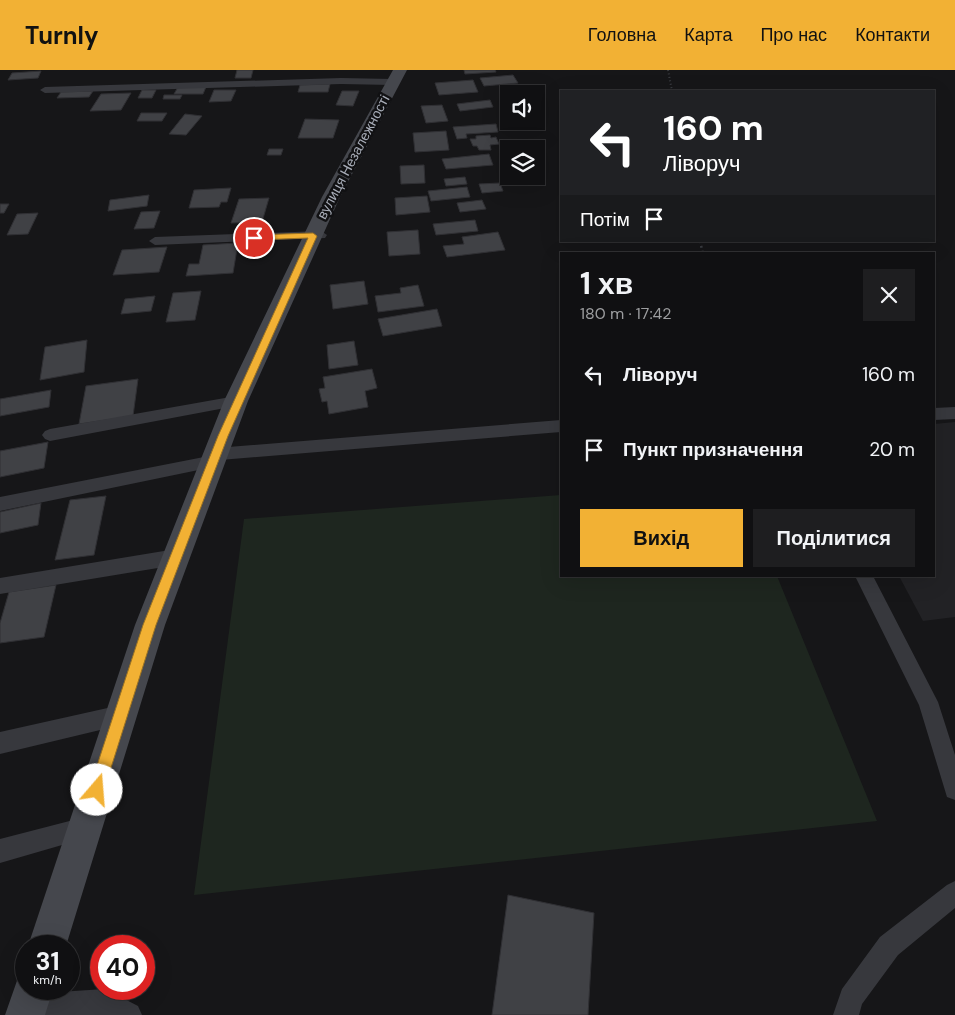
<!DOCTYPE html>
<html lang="uk">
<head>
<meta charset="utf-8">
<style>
	body { margin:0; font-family:"DM Sans",sans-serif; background:#1e1e20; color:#f1f3f6; height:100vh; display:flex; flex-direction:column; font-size:19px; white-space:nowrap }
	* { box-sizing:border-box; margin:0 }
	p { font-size:16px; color:#9c9d9f }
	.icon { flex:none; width:28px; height:28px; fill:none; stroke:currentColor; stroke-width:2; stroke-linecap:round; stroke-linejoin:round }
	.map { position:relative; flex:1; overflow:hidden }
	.panel { position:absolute; left:560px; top:182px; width:375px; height:325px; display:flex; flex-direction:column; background:#101012; border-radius:0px; box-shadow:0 5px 20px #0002,0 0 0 1px #303032 }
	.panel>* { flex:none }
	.hud { position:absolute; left:560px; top:20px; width:375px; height:152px; border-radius:0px; box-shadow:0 5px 20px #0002,0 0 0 1px #303032; background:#202124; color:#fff; overflow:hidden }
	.fabs { position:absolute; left:500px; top:15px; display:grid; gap:10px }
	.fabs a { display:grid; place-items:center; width:45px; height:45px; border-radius:0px; background:#101012; box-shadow:0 5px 20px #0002,0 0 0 1px #303032; font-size:25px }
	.speed { position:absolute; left:15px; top:865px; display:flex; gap:10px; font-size:25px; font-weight:700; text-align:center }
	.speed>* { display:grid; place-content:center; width:65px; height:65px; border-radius:50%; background:#101012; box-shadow:0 5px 20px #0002,0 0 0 1px #303032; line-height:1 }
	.speed small { font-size:12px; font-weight:400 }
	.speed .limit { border:8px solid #d22; background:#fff; color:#111 }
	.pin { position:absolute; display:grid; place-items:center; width:42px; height:42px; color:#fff; margin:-21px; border:2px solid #fff; border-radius:50%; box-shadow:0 1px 5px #0007 }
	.me { position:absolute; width:55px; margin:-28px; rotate:18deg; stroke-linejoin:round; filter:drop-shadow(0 0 4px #0008) }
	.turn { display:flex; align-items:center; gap:18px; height:105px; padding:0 20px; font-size:22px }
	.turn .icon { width:65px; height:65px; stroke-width:2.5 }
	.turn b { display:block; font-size:35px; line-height:42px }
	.then { display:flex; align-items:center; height:48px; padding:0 20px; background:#0003; gap:10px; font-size:19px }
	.round { display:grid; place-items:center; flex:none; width:52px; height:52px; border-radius:0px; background:#1e1e20 }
	.overview { display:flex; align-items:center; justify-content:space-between; height:85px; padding:0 20px }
	h1 { font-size:30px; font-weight:700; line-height:38px }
	.button { display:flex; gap:10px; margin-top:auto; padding:10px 20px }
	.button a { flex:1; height:58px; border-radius:0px; background:#f2b134; color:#111; font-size:20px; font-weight:700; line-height:58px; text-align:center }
	.button a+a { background:#1e1e20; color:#f1f3f6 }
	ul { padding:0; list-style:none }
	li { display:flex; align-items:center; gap:15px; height:75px; padding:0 20px }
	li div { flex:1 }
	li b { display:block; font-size:19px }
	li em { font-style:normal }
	header { display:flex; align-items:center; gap:30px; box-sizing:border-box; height:70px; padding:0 25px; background:#f2b134; color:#111 }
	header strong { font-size:24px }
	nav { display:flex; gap:28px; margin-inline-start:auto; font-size:18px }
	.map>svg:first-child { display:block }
	.built { fill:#222225 }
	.green { fill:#1e261f }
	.building { fill:#404145; stroke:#303034 }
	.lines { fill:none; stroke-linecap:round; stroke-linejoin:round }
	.path-far1 { stroke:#3d3f44; stroke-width:2; stroke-dasharray:1 2.5; stroke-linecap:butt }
	.path { stroke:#3d3f44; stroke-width:2.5; stroke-dasharray:2 3; stroke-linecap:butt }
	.lane { fill:#37383d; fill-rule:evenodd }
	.secondary { fill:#45474d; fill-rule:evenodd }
	.route { fill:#f2b134; stroke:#9d7322 }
	.labels { text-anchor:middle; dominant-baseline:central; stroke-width:5; stroke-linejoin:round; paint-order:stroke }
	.street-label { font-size:14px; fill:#a8adb8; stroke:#111113 }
</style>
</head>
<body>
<header>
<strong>Turnly</strong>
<nav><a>Головна</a><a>Карта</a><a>Про нас</a><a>Контакти</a></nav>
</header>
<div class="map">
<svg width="955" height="945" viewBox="0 0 955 945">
	<rect width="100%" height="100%" fill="#161618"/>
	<!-- built -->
	<polygon class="built" points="955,352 955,547 923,551 899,506 934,506 934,354"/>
	<!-- green -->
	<polygon class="green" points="561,425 561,506 777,506 877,751 194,825 244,449"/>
	<!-- building -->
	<g class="building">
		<polygon points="237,0 253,0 251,8 235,8"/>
		<polygon points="464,0 495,0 496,2 465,4"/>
		<polygon points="41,1 38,8 8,10 12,3"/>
		<polygon points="513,5 518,13 484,16 480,8"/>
		<polygon points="473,10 478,22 439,25 435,13"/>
		<polygon points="330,14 328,22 298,22 300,15"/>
		<polygon points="178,17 206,17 203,24 174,24"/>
		<polygon points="142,20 156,20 152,28 138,28"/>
		<polygon points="214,20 236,20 231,31 209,32"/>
		<polygon points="93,21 89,27 57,28 61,22"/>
		<polygon points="342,21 359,21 353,36 336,35"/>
		<polygon points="131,23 121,40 90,41 101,24"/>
		<polygon points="164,25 182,25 180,29 163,29"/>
		<polygon points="490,30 493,37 460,41 457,34"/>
		<polygon points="442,35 448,51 426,53 421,36"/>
		<polygon points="141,43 167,43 162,51 137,51"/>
		<polygon points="185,44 202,46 186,65 169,64"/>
		<polygon points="305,49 339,50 333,68 298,68"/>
		<polygon points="496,54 498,62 466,64 467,68 457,69 453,57"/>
		<polygon points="446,61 449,80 415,82 413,63"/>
		<polygon points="490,65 491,68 496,67 499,74 490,75 491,80 479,80 477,76 473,76 470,69 476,69 476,66"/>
		<polygon points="269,79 283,79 281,85 267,85"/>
		<polygon points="489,84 493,95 446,99 442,89"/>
		<polygon points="424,95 425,113 401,114 400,96"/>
		<polygon points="465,107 467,114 446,116 444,109"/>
		<polygon points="500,113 503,121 482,123 479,114"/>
		<polygon points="467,117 470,127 431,131 428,121"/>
		<polygon points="231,118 227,132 221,132 219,137 189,138 194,120"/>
		<polygon points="149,125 147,136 108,141 110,130"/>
		<polygon points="427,126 430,142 396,145 395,128"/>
		<polygon points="269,128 262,152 231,153 239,129"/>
		<polygon points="482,130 486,139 460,142 457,133"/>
		<polygon points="0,134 9,134 4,143 0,143"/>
		<polygon points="160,141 154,158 134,159 141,142"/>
		<polygon points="38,143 28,164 7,165 17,144"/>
		<polygon points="475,150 478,161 436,165 433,154"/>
		<polygon points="418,160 420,184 389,186 387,162"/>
		<polygon points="498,162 505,180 447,187 443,176 464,174 462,167"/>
		<polygon points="238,173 233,203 186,206 189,194 199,194 203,175"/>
		<polygon points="167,177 159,202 113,205 122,180"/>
		<polygon points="364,211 368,234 333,239 330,215"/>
		<polygon points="418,215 424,236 378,242 375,226 401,223 400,218"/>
		<polygon points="201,221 195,250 166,252 173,223"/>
		<polygon points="155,226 151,241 121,244 125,229"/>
		<polygon points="437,239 442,256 383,266 378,249"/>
		<polygon points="87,270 84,302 40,310 45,277"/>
		<polygon points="354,271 358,295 329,299 327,275"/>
		<polygon points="372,299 377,318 365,321 368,337 329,344 327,331 322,332 319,319 325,318 323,307"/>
		<polygon points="138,309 133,346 79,354 86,316"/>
		<polygon points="51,320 49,337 0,346 0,329"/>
		<polygon points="48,372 44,398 0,407 0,381"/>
		<polygon points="106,426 94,485 55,490 70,430"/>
		<polygon points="41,433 38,455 0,463 0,442"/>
		<polygon points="56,515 44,567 0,573 0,553 9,522"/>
		<polygon points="508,825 594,843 588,945 492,945"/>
	</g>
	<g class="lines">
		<!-- path-far1 -->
		<polyline class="path-far1" points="668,0 672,21"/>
		<!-- path -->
		<polyline class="path" points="700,171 703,184"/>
		<!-- lane -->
		<g class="lane">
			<polygon points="341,8 392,9 397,12 392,15 341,14 45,23 40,20 45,17"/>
			<polygon points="321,161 327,165 325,168 155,175 149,171 155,167"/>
			<polygon points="236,326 241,327 243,331 241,335 50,371 45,369 42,365 45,361 50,359"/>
			<polygon points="955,337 955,349 934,350 934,338"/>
			<polygon points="561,350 561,362 220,390 219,395 213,397 0,441 0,427 209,386 210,380 216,378"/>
			<polygon points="176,479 182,482 185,487 182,492 176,495 0,524 0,508"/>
			<polygon points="855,506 873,506 938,632 955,685 955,730 947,727 919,635"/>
			<polygon points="121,635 128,638 131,645 128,652 121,655 0,684 0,662"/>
			<polygon points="85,747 93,750 96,758 93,766 0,793 0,769"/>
			<polygon points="955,811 955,838 898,885 862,934 859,945 833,945 842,919 880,867 947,815"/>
			<polygon points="105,919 138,936 142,945 17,945 14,937 18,928 27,924"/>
		</g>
		<!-- secondary -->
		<g class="secondary">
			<polygon points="393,0 407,0 340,127 248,331 165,555 66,876 28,876 135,555 224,331 322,127"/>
			<polygon points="26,902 26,919 53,919 45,945 5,945 19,905"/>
		</g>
	</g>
	<!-- route -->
	<polygon class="route" points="313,163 317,166 228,366 156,555 104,720 102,725 97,727 92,725 89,720 143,555 218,366 308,168 254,170 250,168 254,165"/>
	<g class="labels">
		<!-- street labels -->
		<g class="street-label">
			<text transform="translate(353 87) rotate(-62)">вулиця Незалежності</text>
		</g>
	</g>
</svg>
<div class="fabs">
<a><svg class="icon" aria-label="sound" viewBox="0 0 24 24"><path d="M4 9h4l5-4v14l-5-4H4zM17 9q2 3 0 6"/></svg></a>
<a><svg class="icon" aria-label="layers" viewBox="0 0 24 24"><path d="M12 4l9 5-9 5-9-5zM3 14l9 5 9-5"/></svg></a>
</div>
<div class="speed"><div>31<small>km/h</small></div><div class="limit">40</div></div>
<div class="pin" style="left:254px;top:168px;background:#d93025"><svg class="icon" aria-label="arrive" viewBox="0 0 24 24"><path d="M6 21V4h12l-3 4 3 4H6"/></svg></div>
<svg class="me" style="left:97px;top:720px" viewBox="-20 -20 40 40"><circle r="19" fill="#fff"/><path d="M0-13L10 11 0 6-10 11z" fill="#f2b134"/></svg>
<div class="hud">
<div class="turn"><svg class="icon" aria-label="left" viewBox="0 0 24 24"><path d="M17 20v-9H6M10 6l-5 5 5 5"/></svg><div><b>160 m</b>Ліворуч</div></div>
<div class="then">Потім<svg class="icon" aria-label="arrive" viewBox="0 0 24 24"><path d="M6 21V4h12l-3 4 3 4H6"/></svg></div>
</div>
<section class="panel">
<div class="overview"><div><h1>1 хв</h1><p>180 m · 17:42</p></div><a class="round"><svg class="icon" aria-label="close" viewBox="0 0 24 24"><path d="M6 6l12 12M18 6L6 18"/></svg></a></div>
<ul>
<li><svg class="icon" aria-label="left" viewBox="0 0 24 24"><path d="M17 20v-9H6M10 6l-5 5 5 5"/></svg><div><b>Ліворуч</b></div><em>160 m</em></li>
<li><svg class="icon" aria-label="arrive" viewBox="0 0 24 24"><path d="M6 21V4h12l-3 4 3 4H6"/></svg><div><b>Пункт призначення</b></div><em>20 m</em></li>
</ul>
<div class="button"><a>Вихід</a><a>Поділитися</a></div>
</section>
</div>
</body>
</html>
